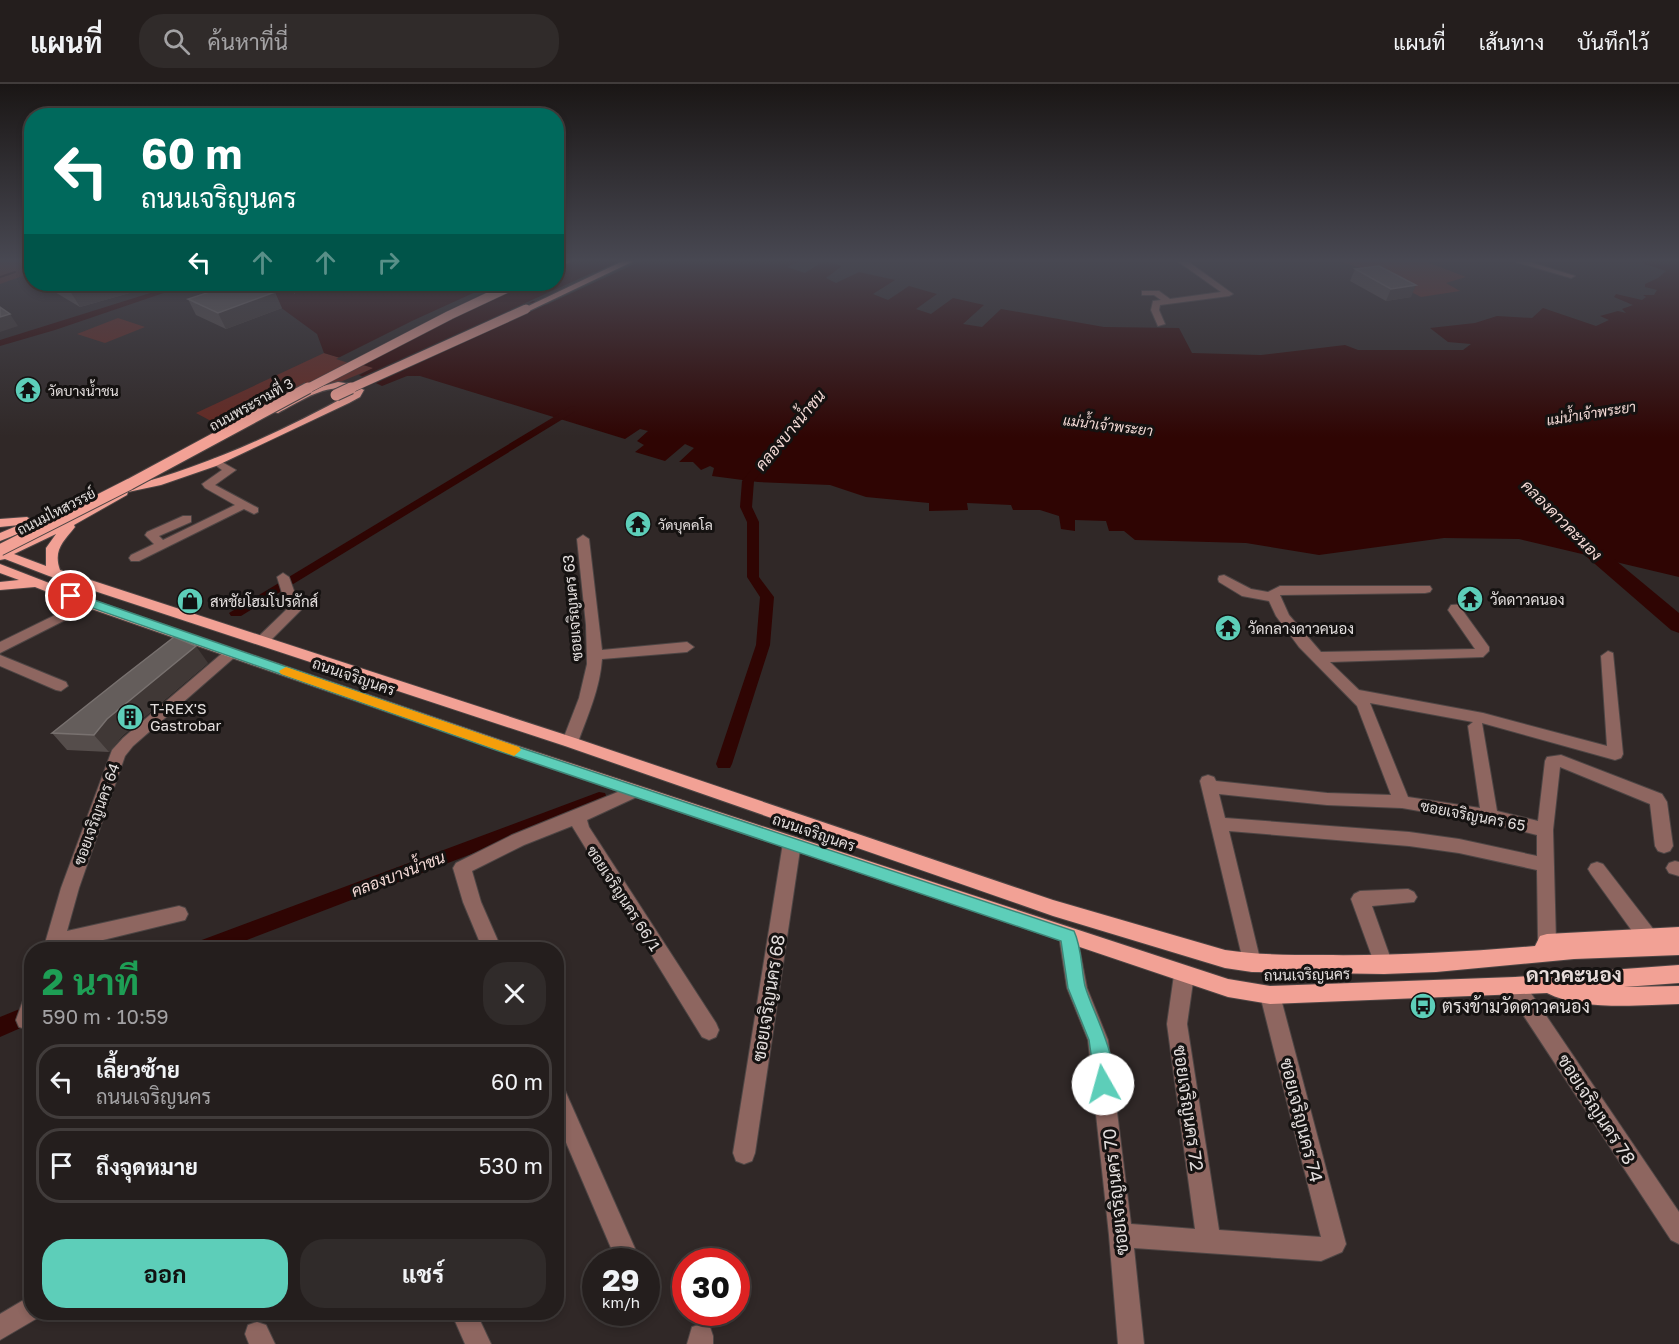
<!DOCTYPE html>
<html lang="th">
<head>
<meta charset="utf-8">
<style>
	body { margin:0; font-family:"Golos Text",Sarabun,sans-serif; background:#302b2a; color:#f1f3f6; height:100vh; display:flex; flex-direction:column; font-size:22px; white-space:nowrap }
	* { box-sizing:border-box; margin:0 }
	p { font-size:20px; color:#a3a2a4 }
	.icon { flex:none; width:33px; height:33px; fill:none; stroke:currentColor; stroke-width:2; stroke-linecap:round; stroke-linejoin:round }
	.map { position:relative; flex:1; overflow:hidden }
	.panel { position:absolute; left:24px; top:858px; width:540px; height:378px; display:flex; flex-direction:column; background:#241e1d; border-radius:24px; box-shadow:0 3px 9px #0003,0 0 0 2px #413c3b }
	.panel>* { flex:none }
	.guide { position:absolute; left:24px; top:24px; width:540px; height:183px; border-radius:24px; box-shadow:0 3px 9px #0003,0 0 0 2px #413c3b; background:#00695c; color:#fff; overflow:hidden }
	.speed { position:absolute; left:582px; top:1164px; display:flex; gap:12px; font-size:30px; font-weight:700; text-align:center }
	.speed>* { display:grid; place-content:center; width:78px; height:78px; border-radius:50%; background:#241e1d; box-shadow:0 3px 9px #0003,0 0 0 2px #413c3b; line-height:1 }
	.speed small { font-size:15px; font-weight:400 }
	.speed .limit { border:9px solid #d22; background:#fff; color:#111 }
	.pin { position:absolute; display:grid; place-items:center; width:51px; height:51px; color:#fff; margin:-26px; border:3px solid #fff; border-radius:50%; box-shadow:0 2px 6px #0007 }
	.me { position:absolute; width:66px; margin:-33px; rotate:353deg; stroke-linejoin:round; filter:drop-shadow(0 0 4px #0008) }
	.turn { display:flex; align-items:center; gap:21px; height:126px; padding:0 18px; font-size:27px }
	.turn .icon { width:78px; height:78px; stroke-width:2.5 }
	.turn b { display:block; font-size:42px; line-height:51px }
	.lanes { display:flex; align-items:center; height:57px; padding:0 18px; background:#0003; justify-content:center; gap:30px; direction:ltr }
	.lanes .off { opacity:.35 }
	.round { display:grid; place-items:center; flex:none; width:63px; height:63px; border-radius:24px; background:#302b2a }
	.overview { display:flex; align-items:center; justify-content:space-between; height:102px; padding:0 18px }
	h1 { font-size:36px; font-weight:700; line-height:45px; color:#1e9e55 }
	.primary-button { display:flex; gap:12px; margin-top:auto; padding:12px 18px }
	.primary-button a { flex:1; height:69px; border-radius:24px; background:#5dceb9; color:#111; font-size:24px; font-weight:700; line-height:69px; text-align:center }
	.primary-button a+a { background:#302b2a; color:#f1f3f6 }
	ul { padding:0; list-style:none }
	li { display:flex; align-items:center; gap:18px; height:75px; margin:0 12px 9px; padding:0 6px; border:3px solid #413c3b; border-radius:24px }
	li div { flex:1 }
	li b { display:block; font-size:22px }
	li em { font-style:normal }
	header { display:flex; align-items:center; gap:36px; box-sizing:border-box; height:84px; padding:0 30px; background:#241e1d; border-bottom:2px solid #413c3b }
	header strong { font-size:28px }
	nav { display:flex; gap:33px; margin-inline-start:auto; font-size:21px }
	.search { width:420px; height:54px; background:#302b2a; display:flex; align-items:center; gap:15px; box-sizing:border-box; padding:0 21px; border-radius:24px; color:#a3a2a4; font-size:22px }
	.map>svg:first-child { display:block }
	.green { fill:#652922 }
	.water { fill:#2f0503 }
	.pier { fill:#302827 }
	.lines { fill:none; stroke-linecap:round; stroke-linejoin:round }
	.stream { stroke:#2f0503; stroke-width:2 }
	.canal { fill:#2f0503; fill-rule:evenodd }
	.river { fill:#2f0503; fill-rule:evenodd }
	.ferry { stroke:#f4dad6; stroke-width:1.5; stroke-dasharray:4.5 4; stroke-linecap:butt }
	.minor-casing { stroke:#4d4544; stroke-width:2 }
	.major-casing { stroke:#4d4544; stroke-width:2 }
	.minor { fill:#8e6660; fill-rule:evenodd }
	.major { fill:#f2a195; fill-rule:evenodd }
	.major-bridge-far1-casing { stroke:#4d4544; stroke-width:10; stroke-linecap:butt }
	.major-bridge-casing { stroke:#4d4544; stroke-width:13; stroke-linecap:butt }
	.major-bridge-far1 { stroke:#f2a195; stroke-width:9 }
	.major-bridge { stroke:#f2a195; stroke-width:11 }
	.wall { fill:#554d4b }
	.shaded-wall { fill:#403836 }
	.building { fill:#645d5b; stroke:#78716f; stroke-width:1.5 }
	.route { fill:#5dceb9; stroke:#3c8678; stroke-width:1.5 }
	.slow { fill:#f59e0b }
	.labels { text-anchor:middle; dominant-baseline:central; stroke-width:6; stroke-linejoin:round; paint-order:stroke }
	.far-poi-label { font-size:14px; fill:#e4dfde; stroke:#151211; text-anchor:start }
	.far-street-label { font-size:14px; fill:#e4dfde; stroke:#151211 }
	.far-water-label { font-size:14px; font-style:italic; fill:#f4dad6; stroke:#151211 }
	.poi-label { font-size:15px; fill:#e4dfde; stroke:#151211; text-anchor:start }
	.street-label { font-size:15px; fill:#e4dfde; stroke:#151211 }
	.water-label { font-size:16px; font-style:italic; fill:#f4dad6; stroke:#151211 }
	.near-street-label { font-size:18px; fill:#e4dfde; stroke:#151211 }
	.near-poi-label { font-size:18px; fill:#e4dfde; stroke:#151211; text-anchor:start }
	.near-quarter-label { font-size:21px; font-weight:bold; fill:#e7dcda; stroke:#151211 }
</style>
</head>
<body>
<header>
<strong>แผนที่</strong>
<div class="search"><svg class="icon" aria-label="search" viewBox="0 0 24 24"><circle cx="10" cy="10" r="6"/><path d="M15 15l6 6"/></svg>ค้นหาที่นี่</div>
<nav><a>แผนที่</a><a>เส้นทาง</a><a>บันทึกไว้</a></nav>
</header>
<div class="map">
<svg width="1679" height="1260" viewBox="0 0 1679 1260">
	<rect width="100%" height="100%" fill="#302827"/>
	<!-- green -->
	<g class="green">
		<polygon points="0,176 31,176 31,189 0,200"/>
		<polygon points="1336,176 1422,176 1466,193 1446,199 1460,207 1421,213 1370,187"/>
		<polygon points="118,234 145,243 105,259 77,250"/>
		<polygon points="324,269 374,284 226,345 196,329"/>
	</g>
	<!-- water -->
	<polygon class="water" points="557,176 802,176 787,183 805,189 824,177 842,182 826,194 836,199 859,188 895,196 873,210 888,216 909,202 937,210 916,225 931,230 953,214 984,221 963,240 982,243 1001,225 1104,243 1179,244 1192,269 1261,271 1345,261 1358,266 1463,266 1471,260 1448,258 1430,244 1475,239 1497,232 1532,234 1543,224 1596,242 1609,236 1600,232 1618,227 1626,229 1622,225 1633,221 1614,213 1616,210 1642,216 1646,213 1643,211 1654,211 1657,206 1645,203 1645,200 1658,194 1666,187 1642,179 1644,176 1679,176 1679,493 1519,455 1444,454 1319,471 1246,459 1135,456 1124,447 1109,447 1106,437 1075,436 1075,447 1061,445 1059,432 1040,426 1013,426 1011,421 967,419 968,426 929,427 929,419 866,413 830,401 758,398 712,392 714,384 710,382 701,386 693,378 679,378 694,364 685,360 665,377 635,368 644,361 637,357 648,347 640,345 625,355 420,292 407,292 382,302 359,291 373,284 324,269 317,250 265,212 236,200 556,200"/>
	<!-- pier -->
	<g class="pier">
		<polygon points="621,176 643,176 546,221 533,217 529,219 545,221 372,301 359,294 594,188 609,191 596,188"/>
		<polygon points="493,200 522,200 433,242 358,282 336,275 414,236"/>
	</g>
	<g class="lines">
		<!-- stream -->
		<polyline class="stream" points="0,193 15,188"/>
		<!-- canal -->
		<g class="canal">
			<polygon points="179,200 190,200 55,246 0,262 0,256"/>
			<polygon points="572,322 576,323 576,327 241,532 231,532 229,529"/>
			<polygon points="760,379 766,382 754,397 752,423 759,438 759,493 774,513 770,561 732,680 730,684 718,684 716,680 756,561 760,513 747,493 747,438 740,423 742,397 756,380"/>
			<polygon points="599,708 605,709 607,714 605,719 221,866 189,866 191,860"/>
			<polygon points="32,920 32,939 0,953 0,933"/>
		</g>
		<!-- river -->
		<polygon class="river" points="1572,444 1579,446 1679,529 1679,549 1671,546 1565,454 1562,450 1565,446"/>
		<!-- ferry -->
		<polyline class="ferry" points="294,209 298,200"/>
		<defs>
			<g id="minor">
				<polygon points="1176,176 1186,176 1233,210 1229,212 1160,221 1159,226 1165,240 1158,242 1151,226 1153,217 1161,216 1154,211 1142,211 1142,207 1159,207 1170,215 1221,208"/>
				<polygon points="1509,176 1523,176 1575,192 1571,194"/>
				<polygon points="215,374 236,386 215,401 258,424 258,428 254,430 244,425 139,477 131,477 129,474 131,471 154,460 145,451 147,448 183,432 191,432 191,438 159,452 163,456 235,421 205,404 202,400 222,386 210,377"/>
				<path d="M 583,451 L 589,455 L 602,566 L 687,558 L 694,563 L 687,568 L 602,575 C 600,604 588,631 578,658 L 575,662 L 565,662 L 562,658 L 579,614 L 587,580 L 586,541 L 577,455 Z"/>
				<polygon points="283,489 289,493 301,526 268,559 258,559 256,556 258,553 287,525 277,493"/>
				<path d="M 1224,491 L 1251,505 L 1268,508 L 1280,502 L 1430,502 L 1432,505 L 1430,508 L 1425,509 L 1280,511 L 1289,531 L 1321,568 L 1475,565 L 1448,526 L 1451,521 L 1468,520 L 1470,523 L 1468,526 L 1463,527 L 1489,563 L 1489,567 L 1483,573 L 1330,578 L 1359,606 L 1483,629 L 1607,662 L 1601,572 L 1608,567 L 1613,569 L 1623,670 L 1621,674 L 1615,676 L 1482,639 L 1497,727 L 1538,737 L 1545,677 L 1547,673 L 1561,671 L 1662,710 L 1667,718 L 1673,762 L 1670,767 L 1664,769 L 1658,767 L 1655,762 L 1650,720 L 1560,683 L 1553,746 L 1556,858 L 1554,864 L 1547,866 L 1540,864 L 1538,858 L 1537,786 L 1459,769 L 1409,762 L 1229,747 L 1261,879 L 1259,885 L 1252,888 L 1245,885 L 1200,697 L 1202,693 L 1208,691 L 1214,693 L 1216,697 L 1327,709 L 1391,711 L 1357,622 L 1299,563 L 1276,532 L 1269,517 L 1242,512 L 1219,498 L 1218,495 L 1219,492 ZM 1370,619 L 1473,638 L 1468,642 L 1480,724 L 1408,713 ZM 1219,710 L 1327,721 L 1402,724 L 1489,739 L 1537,751 L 1537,772 L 1459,755 L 1409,748 L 1225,734 Z"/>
				<polygon points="88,515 93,516 95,519 93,522 0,569 0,558"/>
				<polygon points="231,564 236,566 238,569 236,572 133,662 125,672 79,804 67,847 179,822 185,824 188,830 185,836 62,866 43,866 61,804 112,666 123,654 226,566"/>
				<polygon points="0,571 66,598 68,602 61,607 56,606 0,582"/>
				<polygon points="635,701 641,703 643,707 641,711 587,736 589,743 716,939 719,946 716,953 709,956 702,953 572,742 524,761 472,787 481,818 502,866 483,866 463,818 453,784 456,779 512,751"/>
				<polygon points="792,752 798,754 801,759 755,1069 752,1077 744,1080 736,1077 733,1069 783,759 786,754"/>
				<polygon points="1675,777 1679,778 1679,792 1669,789 1666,784 1669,779"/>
				<polygon points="1597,778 1603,780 1654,846 1656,852 1654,858 1647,860 1640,858 1591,790 1588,785 1591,780"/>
				<polygon points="1408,805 1414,808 1417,813 1414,818 1372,822 1393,881 1391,887 1384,890 1377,887 1375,881 1351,815 1354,810 1360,807"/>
				<polygon points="1068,844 1075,846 1077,852 1087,904 1108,956 1131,1140 1195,1145 1167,940 1174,891 1177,885 1184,882 1191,885 1194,891 1187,940 1219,1146 1321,1153 1260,911 1263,905 1270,902 1277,905 1280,911 1346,1160 1342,1168 1321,1177 1134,1164 1144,1260 1118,1260 1109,1151 1088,956 1067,904 1059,852 1061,846"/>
				<polygon points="1515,893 1522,896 1679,1128 1679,1160 1671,1156 1508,908 1505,902 1508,896"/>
				<polygon points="32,909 32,943 26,945 19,943 16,936 25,911"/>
				<polygon points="556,999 563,1002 641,1178 617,1178 556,1035"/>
				<polygon points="32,1211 32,1228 42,1228 41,1232 0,1256 0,1230"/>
				<polygon points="451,1228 476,1228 491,1260 465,1260"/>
				<polygon points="257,1238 266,1241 275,1260 249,1260 245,1250 248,1241"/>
				<polygon points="701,1240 710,1243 713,1252 713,1260 687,1260 692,1243"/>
			</g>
			<g id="major">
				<polygon points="562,176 573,176 556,184 556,179"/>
				<polygon points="625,176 636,176 529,227 522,225"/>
				<path d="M 338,298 L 352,300 L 364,306 L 360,313 L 349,319 L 216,382 L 161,401 L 128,408 L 127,411 L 74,441 L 75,443 C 63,458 53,466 60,486 L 575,654 L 1053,816 L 1225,866 C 1257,871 1289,871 1321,871 C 1393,872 1464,868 1535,862 L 1540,852 L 1547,850 L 1679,843 L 1679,871 L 1574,875 L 1436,888 L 1384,890 L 1252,888 L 1225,884 L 1053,832 L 565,662 L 49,492 L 5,475 L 0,476 L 0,463 L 5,465 L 82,428 L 119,407 L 125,406 L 126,403 C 205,383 281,348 352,309 L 353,307 C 328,297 300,318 278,329 L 269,327 L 312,305 ZM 56,450 L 46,464 L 46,482 L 14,470 Z"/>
				<polygon points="79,418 85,422 83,424 0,457 0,449 19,441 0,443 0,435 27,433 32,436"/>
				<path d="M 0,480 L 93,516 L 506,658 L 1228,895 L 1270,902 L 1515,893 L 1679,881 L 1679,899 L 1624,903 L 1679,902 L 1679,920 C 1640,921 1581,927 1547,909 L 1270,920 L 1228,913 L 496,666 L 83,522 L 35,503 L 0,506 L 0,498 L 19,496 L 0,489 Z"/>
			</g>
		</defs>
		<!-- minor casing -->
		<use href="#minor" class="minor-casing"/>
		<!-- major casing -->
		<use href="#major" class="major-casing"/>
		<!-- minor -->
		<use href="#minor" class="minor"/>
		<!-- major -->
		<use href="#major" class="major"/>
		<defs>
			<g id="major-bridge-far1">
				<polyline points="305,306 450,231 516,200"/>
				<polyline points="347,306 526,225"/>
			</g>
			<g id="major-bridge">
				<polyline points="336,311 351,304"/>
				<polyline points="0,466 130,400 308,304"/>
			</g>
		</defs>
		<!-- major-bridge-far1 casing -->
		<use href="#major-bridge-far1" class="major-bridge-far1-casing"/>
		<!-- major-bridge casing -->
		<use href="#major-bridge" class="major-bridge-casing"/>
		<!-- major-bridge-far1 -->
		<use href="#major-bridge-far1" class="major-bridge-far1"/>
		<!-- major-bridge -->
		<use href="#major-bridge" class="major-bridge"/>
	</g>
	<!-- wall -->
	<g class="wall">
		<polygon points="1355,185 1411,213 1386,217 1350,197"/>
		<polygon points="46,200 128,200 133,208 80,223 48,204"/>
		<polygon points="188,215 282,224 226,245 196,231"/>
		<polygon points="208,579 122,652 109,668 67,666 52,649"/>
	</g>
	<!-- shaded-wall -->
	<g class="shaded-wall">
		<polygon points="97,200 128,200 133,208 80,223 70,207"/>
		<polygon points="1416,201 1411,213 1386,217 1391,205"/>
		<polygon points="275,208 282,224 226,245 218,229"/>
		<polygon points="10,230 18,242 0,248 0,233"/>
		<polygon points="196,562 208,579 122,652 109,668 94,651 107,635"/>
	</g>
	<!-- building -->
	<g class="building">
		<polygon points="1379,182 1416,201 1391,205 1355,185"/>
		<polygon points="58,200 97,200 70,207"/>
		<polygon points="234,200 263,200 275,208 218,229 188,215"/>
		<polygon points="0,223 10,230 0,233"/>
		<polygon points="174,553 196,562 107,635 94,651 52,649 120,595"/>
	</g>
	<!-- sky -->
	<linearGradient id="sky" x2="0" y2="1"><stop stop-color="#1a1615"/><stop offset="0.5" stop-color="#484852"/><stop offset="1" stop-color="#484852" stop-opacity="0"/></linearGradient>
	<rect width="1679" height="353" fill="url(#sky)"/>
	<!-- route -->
	<path class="route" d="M 71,508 L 506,659 L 1074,847 C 1082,864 1081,884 1085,902 C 1093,930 1122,977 1110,1006 L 1103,1009 L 1096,1006 L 1089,956 L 1068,904 L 1061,857 L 496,666 L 67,515 L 65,512 Z"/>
	<!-- slow -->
	<polygon class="slow" points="286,583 519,663 521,666 514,672 509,670 281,590 279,587"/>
	<!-- icons -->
	<defs>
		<symbol id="temple-disc" viewBox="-11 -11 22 22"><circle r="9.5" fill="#5dceb9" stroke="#151211"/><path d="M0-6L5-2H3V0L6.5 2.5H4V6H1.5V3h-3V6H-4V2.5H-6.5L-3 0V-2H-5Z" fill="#111"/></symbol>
		<symbol id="shop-disc" viewBox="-11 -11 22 22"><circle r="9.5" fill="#5dceb9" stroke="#151211"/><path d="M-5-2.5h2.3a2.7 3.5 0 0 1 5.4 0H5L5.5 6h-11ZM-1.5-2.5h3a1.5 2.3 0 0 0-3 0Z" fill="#111"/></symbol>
		<symbol id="building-disc" viewBox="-11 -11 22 22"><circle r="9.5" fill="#5dceb9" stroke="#151211"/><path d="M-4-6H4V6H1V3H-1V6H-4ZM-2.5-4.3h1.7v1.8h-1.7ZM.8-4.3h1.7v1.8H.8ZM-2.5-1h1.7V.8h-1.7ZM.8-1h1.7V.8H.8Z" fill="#111"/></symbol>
		<symbol id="bus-disc" viewBox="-11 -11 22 22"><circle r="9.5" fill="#5dceb9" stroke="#151211"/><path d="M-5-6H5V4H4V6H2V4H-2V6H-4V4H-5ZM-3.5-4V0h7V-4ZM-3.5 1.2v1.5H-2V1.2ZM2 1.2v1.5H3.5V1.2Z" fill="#111"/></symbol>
	</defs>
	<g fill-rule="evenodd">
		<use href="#temple-disc" x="13" y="291" width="30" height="30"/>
		<use href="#temple-disc" x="623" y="425" width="30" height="30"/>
		<use href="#temple-disc" x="1455" y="500" width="30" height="30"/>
		<use href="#shop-disc" x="175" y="502" width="30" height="30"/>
		<use href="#temple-disc" x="1213" y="529" width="30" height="30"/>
		<use href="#building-disc" x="115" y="618" width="30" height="30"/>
		<use href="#bus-disc" x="1408" y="907" width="30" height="30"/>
	</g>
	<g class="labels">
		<!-- far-poi labels -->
		<g class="far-poi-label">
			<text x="48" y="306">วัดบางน้ำชน</text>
			<text x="658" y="440">วัดบุคคโล</text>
		</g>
		<!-- far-street labels -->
		<g class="far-street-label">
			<text transform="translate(251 320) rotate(-29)">ถนนพระรามที่ 3</text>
			<text transform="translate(56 427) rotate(-27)">ถนนมไหสวรรย์</text>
		</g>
		<!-- far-water labels -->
		<g class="far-water-label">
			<text transform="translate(1591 329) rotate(-9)">แม่น้ำเจ้าพระยา</text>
			<text transform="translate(1108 341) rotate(7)">แม่น้ำเจ้าพระยา</text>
		</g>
		<!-- poi labels -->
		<g class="poi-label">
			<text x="1490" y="515">วัดดาวคนอง</text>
			<text x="210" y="517">สหชัยโฮมโปรดักส์</text>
			<text x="1248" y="544">วัดกลางดาวคนอง</text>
			<text x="150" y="624">T-REX'S<tspan x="150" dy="17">Gastrobar</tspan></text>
		</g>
		<!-- street labels -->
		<g class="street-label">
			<text transform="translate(572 524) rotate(-95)">ซอยเจริญนคร 63</text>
			<text transform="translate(354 592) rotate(19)">ถนนเจริญนคร</text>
			<text transform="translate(96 730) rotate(-70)">ซอยเจริญนคร 64</text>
			<text transform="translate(1473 731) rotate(11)">ซอยเจริญนคร 65</text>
			<text transform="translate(814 748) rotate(19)">ถนนเจริญนคร</text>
			<text transform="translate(624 814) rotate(57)">ซอยเจริญนคร 66/1</text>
			<text transform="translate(1307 890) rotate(-1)">ถนนเจริญนคร</text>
		</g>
		<!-- water labels -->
		<g class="water-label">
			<text transform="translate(790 346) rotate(-50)">คลองบางน้ำชน</text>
			<text transform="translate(1562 436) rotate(45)">คลองดาวคะนอง</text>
			<text transform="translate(398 790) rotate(-21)">คลองบางน้ำชน</text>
		</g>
		<!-- near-street labels -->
		<g class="near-street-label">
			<text transform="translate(768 914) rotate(-81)">ซอยเจริญนคร 68</text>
			<text transform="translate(1189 1024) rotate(82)">ซอยเจริญนคร 72</text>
			<text transform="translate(1597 1025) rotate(57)">ซอยเจริญนคร 78</text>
			<text transform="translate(1302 1036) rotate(76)">ซอยเจริญนคร 74</text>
			<text transform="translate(1115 1108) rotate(-96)">ซอยเจริญนคร 70</text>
		</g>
		<!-- near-poi labels -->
		<g class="near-poi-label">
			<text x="1442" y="922">ตรงข้ามวัดดาวคนอง</text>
		</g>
		<!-- near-quarter labels -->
		<g class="near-quarter-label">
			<text x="1574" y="890">ดาวคะนอง</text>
		</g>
	</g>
</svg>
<div class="speed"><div>29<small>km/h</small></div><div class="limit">30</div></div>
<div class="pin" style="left:71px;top:512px;background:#d93025"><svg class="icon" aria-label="arrive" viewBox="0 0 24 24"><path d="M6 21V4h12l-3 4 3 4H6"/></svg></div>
<svg class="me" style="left:1103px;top:1000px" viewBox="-20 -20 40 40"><circle r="19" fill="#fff"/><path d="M0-13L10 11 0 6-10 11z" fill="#5dceb9"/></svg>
<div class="guide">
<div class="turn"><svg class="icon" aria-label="left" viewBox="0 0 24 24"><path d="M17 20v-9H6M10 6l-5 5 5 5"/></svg><div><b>60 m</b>ถนนเจริญนคร</div></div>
<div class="lanes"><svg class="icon" aria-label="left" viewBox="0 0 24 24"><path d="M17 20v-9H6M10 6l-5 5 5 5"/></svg><svg class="icon off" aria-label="ahead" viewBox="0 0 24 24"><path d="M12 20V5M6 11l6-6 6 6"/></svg><svg class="icon off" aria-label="ahead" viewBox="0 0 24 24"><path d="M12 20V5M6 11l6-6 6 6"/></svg><svg class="icon off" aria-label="right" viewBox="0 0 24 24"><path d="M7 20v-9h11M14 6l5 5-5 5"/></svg></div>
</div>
<section class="panel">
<div class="overview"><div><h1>2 นาที</h1><p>590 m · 10:59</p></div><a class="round"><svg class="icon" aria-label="close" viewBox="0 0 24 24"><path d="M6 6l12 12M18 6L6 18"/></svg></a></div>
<ul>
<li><svg class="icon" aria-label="left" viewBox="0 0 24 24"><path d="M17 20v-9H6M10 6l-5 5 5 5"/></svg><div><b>เลี้ยวซ้าย</b><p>ถนนเจริญนคร</p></div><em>60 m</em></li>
<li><svg class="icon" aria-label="arrive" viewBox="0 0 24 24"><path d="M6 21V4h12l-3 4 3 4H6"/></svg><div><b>ถึงจุดหมาย</b></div><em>530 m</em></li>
</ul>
<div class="primary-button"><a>ออก</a><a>แชร์</a></div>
</section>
</div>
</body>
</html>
